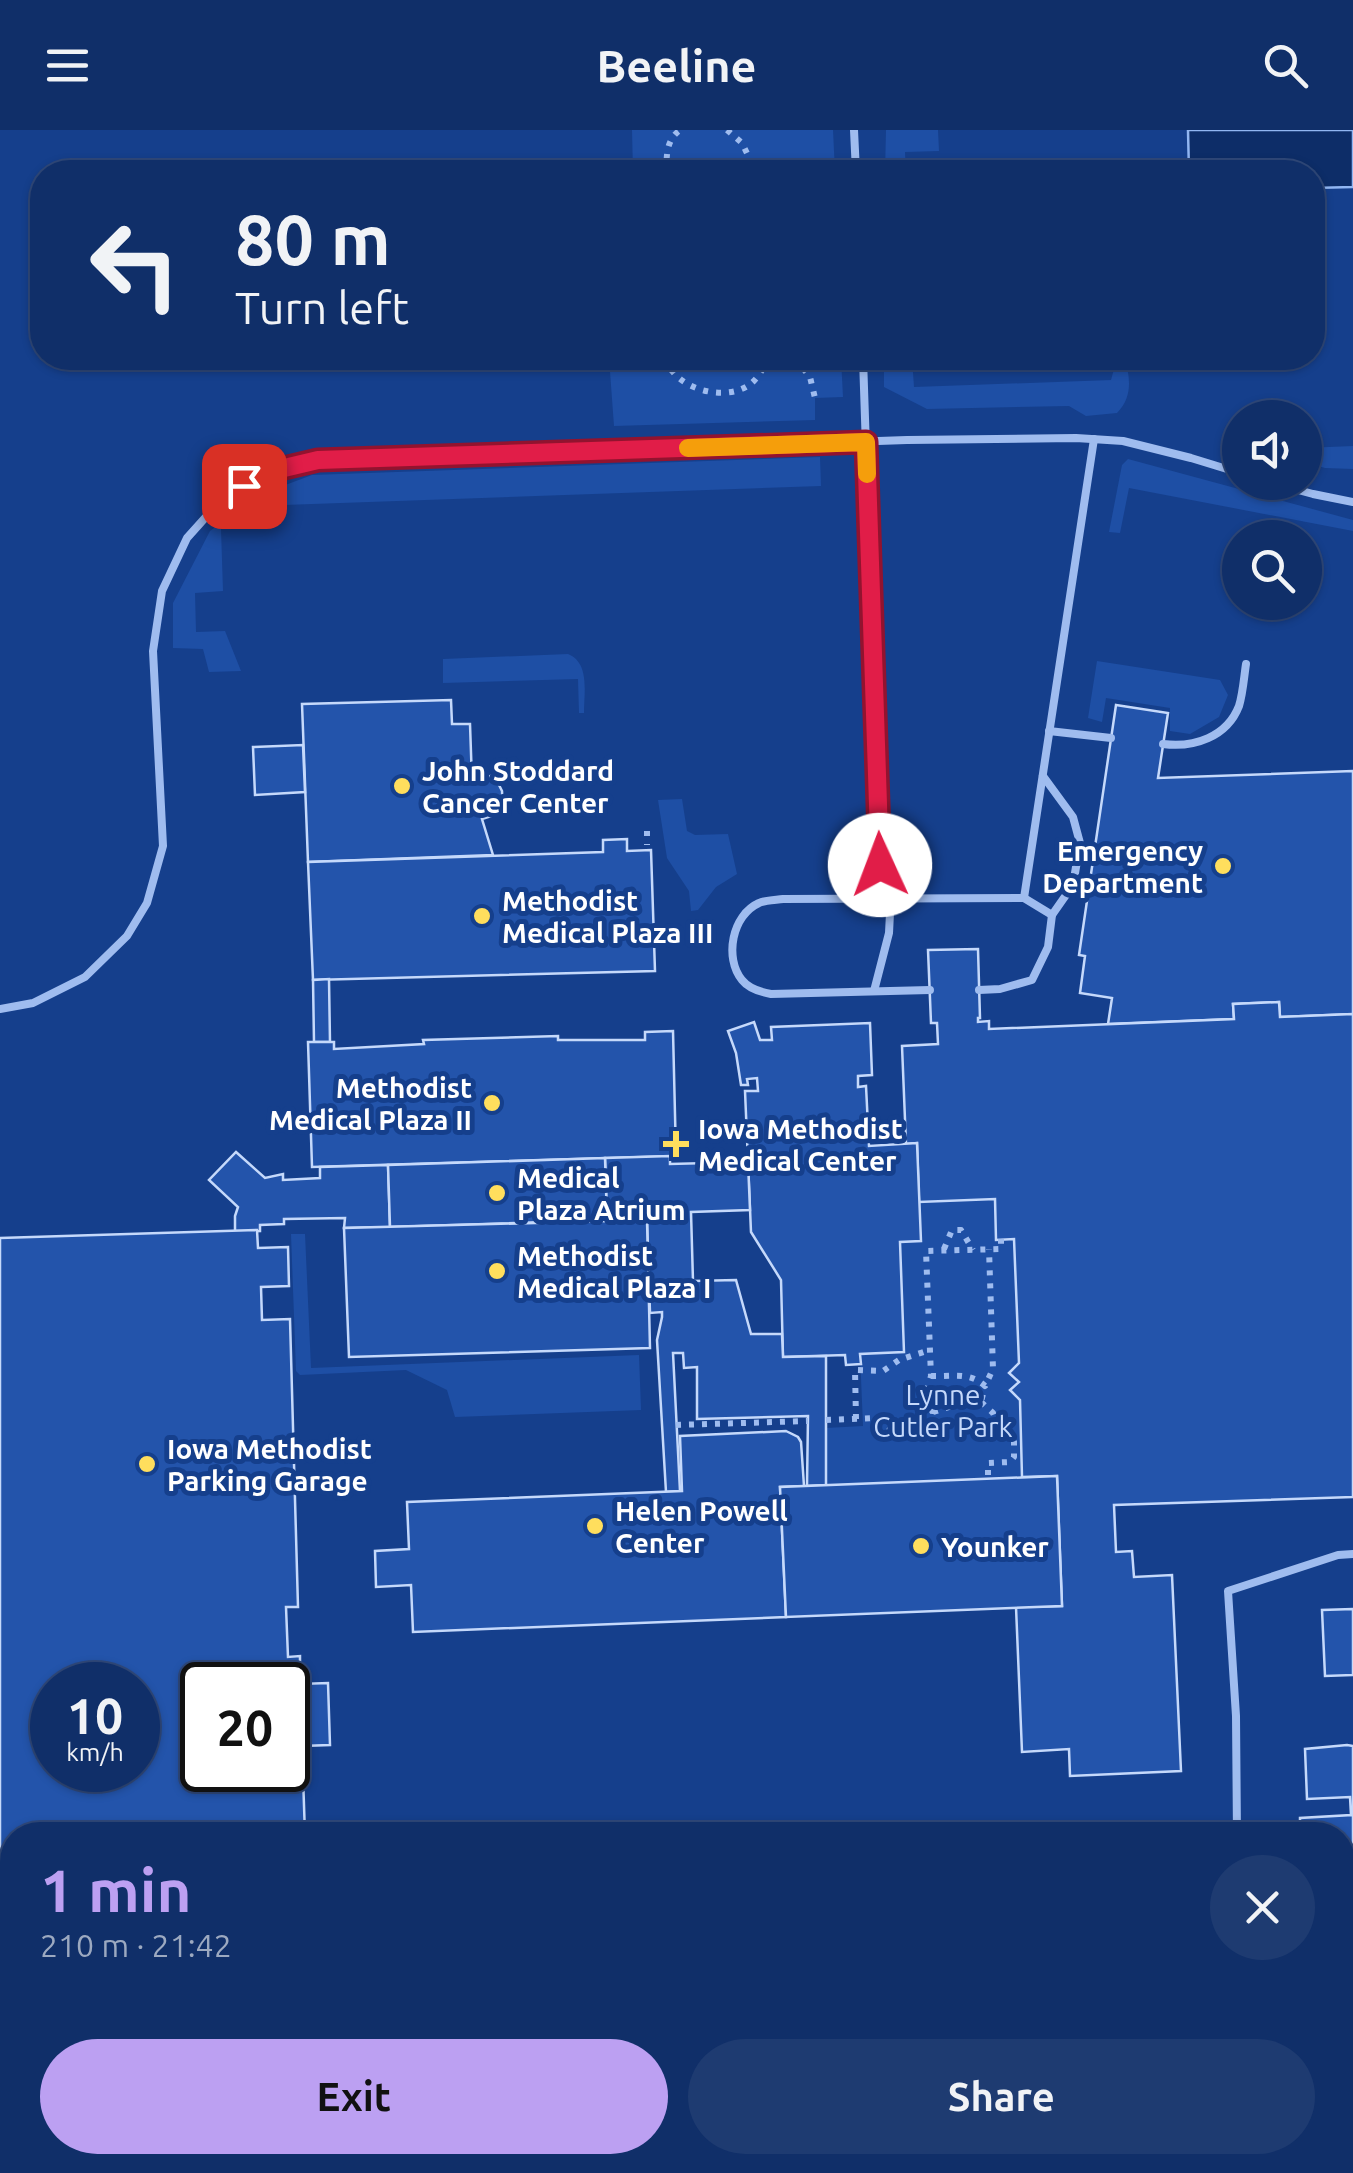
<!DOCTYPE html>
<html lang="en">
<head>
<meta charset="utf-8">
<style>
	body { margin:0; font-family:Ubuntu,sans-serif; background:#1e3b71; color:#f1f3f6; height:100vh; display:flex; flex-direction:column; font-size:38px; white-space:nowrap }
	* { box-sizing:border-box; margin:0 }
	p { font-size:32px; color:#9ca9c0 }
	.icon { flex:none; width:55px; height:55px; fill:none; stroke:currentColor; stroke-width:2; stroke-linecap:round; stroke-linejoin:round }
	.map { position:relative; flex:1; overflow:hidden }
	.details { position:absolute; left:0px; top:1692px; width:1355px; height:352px; display:flex; flex-direction:column; background:#102f69; border-radius:40px 40px 0 0; box-shadow:0 2px 8px #0004,0 0 0 2px #304a7d }
	.details>* { flex:none }
	.top-card { position:absolute; left:30px; top:30px; width:1295px; height:210px; border-radius:40px; box-shadow:0 2px 8px #0004,0 0 0 2px #304a7d; background:#102f69; color:#f1f3f6; overflow:hidden }
	.controls { position:absolute; left:1222px; top:270px; display:grid; gap:20px }
	.controls a { display:grid; place-items:center; width:100px; height:100px; border-radius:50%; background:#102f69; box-shadow:0 2px 8px #0004,0 0 0 2px #304a7d; font-size:50px }
	.speed { position:absolute; left:30px; top:1532px; display:flex; gap:20px; font-size:50px; font-weight:700; text-align:center }
	.speed>* { display:grid; place-content:center; width:130px; height:130px; border-radius:50%; background:#102f69; box-shadow:0 2px 8px #0004,0 0 0 2px #304a7d; line-height:1 }
	.speed small { font-size:25px; font-weight:400 }
	.speed .limit { border:5px solid #111; border-radius:15px; background:#fff; color:#111 }
	.pin { position:absolute; display:grid; place-items:center; width:85px; height:85px; color:#fff; margin:-42px; border-radius:20px; box-shadow:0 5px 15px #0006 }
	.me { position:absolute; width:110px; margin:-55px; rotate:358deg; stroke-linejoin:round; filter:drop-shadow(0 0 8px #0008) }
	.turn { display:flex; align-items:center; gap:35px; height:210px; padding:0 40px; font-size:45px }
	.turn .icon { width:130px; height:130px; stroke-width:2.5 }
	.turn b { display:block; font-size:70px; line-height:85px }
	.round { display:grid; place-items:center; flex:none; width:105px; height:105px; border-radius:52px; background:#1e3b71 }
	.headline { display:flex; align-items:center; justify-content:space-between; height:170px; padding:0 40px }
	h1 { font-size:60px; font-weight:700; line-height:75px; color:#bca0f2 }
	.button { display:flex; gap:20px; margin-top:auto; padding:20px 40px }
	.button a { flex:1; height:115px; border-radius:60px; background:#bca0f2; color:#111; font-size:40px; font-weight:700; line-height:115px; text-align:center }
	.button a+a { background:#1e3b71; color:#f1f3f6 }
	header { display:flex; justify-content:space-between; align-items:center; height:130px; padding:0 40px; background:#102f69; font-size:45px; font-weight:700 }
	.map>svg:first-child { display:block }
	.green { fill:#1e4fa5 }
	.water { fill:#0d2d68; stroke:#91b6f2; stroke-width:2.5 }
	.building { fill:#2354ab; stroke:#c5d9fb; stroke-width:2.5; fill-rule:evenodd }
	.lines { fill:none; stroke-linecap:round; stroke-linejoin:round }
	.path { stroke:#9fbcef; stroke-width:6; stroke-dasharray:5 8; stroke-linecap:butt }
	.lane { stroke:#9fbcef; stroke-width:8 }
	.secondary { stroke:#ccdcfb; stroke-width:20 }
	.route-casing { stroke:#92132f; stroke-width:25 }
	.route { stroke:#e11d48; stroke-width:18 }
	.slow { stroke:#f59e0b; stroke-width:18 }
	.poi-dot { fill:#ffde5d; stroke:#153f8c; stroke-width:4 }
	.labels { text-anchor:middle; dominant-baseline:central; stroke-width:10; stroke-linejoin:round; paint-order:stroke }
	.poi-label { font-size:28px; font-weight:bold; fill:#fff; stroke:#153f8c; text-anchor:start }
	.park-label { font-size:28px; fill:#c5d9fb; stroke:#153f8c }
</style>
</head>
<body>
<header><svg class="icon" aria-label="menu" viewBox="0 0 24 24"><path d="M4 6h16M4 12h16M4 18h16"/></svg>Beeline<svg class="icon" aria-label="search" viewBox="0 0 24 24"><circle cx="10" cy="10" r="6"/><path d="M15 15l6 6"/></svg></header>
<div class="map">
<svg width="1353" height="2043" viewBox="0 0 1353 2043">
	<rect width="100%" height="100%" fill="#153f8c"/>
	<!-- green -->
	<g class="green">
		<polygon points="632,0 833,0 835,42 633,42"/>
		<polygon points="886,0 938,0 939,21 905,22 906,42 885,42"/>
		<polygon points="609,228 841,228 843,267 815,268 815,290 614,296"/>
		<path d="M 884,228 L 912,228 L 914,257 L 1111,250 L 1117,228 L 1125,228 C 1130,248 1133,267 1117,283 L 1086,286 L 1069,276 L 927,279 L 884,257 Z"/>
		<polygon points="1353,316 1353,339 1325,338 1305,332 1305,318"/>
		<polygon points="820,327 821,356 256,376 256,397 221,399 223,461 195,463 196,502 225,501 241,541 209,542 203,519 173,518 173,473 210,401 256,366 312,345"/>
		<polygon points="1128,329 1353,390 1353,401 1129,358 1120,403 1109,402 1122,335"/>
		<path d="M 568,524 C 590,533 584,562 584,583 L 579,583 L 578,549 L 443,553 L 443,529 Z"/>
		<polygon points="1097,531 1220,550 1228,565 1219,587 1190,604 1170,601 1170,578 1106,568 1102,592 1088,588"/>
		<polygon points="682,669 687,701 695,705 728,704 737,744 716,757 698,780 691,781 689,761 667,728 658,670"/>
		<polygon points="995,1069 996,1110 1014,1109 1019,1233 1009,1243 1019,1252 1010,1260 1020,1270 1022,1347 826,1355 826,1298 863,1296 860,1224 903,1222 900,1112 919,1072"/>
		<polygon points="291,1104 305,1104 311,1238 639,1225 641,1280 455,1287 447,1260 406,1240 300,1245 296,1241"/>
	</g>
	<!-- water -->
	<polygon class="water" points="1188,0 1353,0 1353,57 1313,58 1312,42 1189,42"/>
	<!-- building -->
	<g class="building">
		<polygon points="451,570 452,594 470,594 472,651 494,645 502,661 503,682 482,689 493,725 308,732 302,574"/>
		<polygon points="1116,575 1168,583 1158,648 1353,641 1353,884 1280,887 1279,872 1233,874 1234,889 1108,894 1112,868 1080,863 1085,826 1079,825"/>
		<polygon points="303,615 305,662 255,665 253,617"/>
		<polygon points="627,709 627,721 651,720 655,841 313,850 308,732 603,722 603,710"/>
		<polygon points="978,819 980,888 978,888 978,892 989,891 989,899 1234,889 1233,874 1279,872 1280,887 1353,884 1353,1367 1114,1375 1116,1422 1132,1421 1134,1447 1172,1445 1181,1641 1070,1646 1069,1619 1022,1622 1016,1477 1062,1476 1057,1346 1022,1347 1020,1270 1010,1260 1019,1252 1009,1243 1019,1233 1014,1109 996,1110 995,1069 919,1072 917,1013 906,1014 902,916 938,914 937,893 931,893 928,820"/>
		<polygon points="329,849 330,912 314,912 313,850"/>
		<polygon points="754,892 760,910 772,910 771,897 870,893 872,945 858,946 858,957 866,956 869,1016 917,1013 921,1111 900,1112 904,1222 860,1224 861,1234 846,1235 845,1225 783,1227 781,1150 751,1102 745,961 758,961 757,948 747,949 748,955 741,955 736,923 728,901"/>
		<polygon points="673,901 676,1026 312,1037 308,912 334,912 334,919 424,914 423,910 558,906 558,910 645,910 645,902"/>
		<polygon points="236,1022 265,1048 283,1044 283,1050 320,1048 320,1037 388,1035 390,1097 344,1098 345,1088 284,1089 284,1094 260,1095 260,1101 235,1102 235,1086 238,1077 209,1050"/>
		<polygon points="670,1026 670,1034 748,1032 750,1080 691,1082 693,1151 736,1150 751,1204 782,1204 783,1227 826,1226 826,1355 807,1356 808,1286 697,1289 697,1237 684,1238 683,1223 673,1223 680,1361 666,1362 657,1210 662,1187 662,1182 650,1183 647,1090 607,1090 605,1028"/>
		<polygon points="605,1028 607,1090 390,1097 388,1035"/>
		<polygon points="647,1090 650,1218 349,1227 344,1098"/>
		<path d="M 257,1100 L 258,1118 L 288,1117 L 289,1156 L 261,1157 L 262,1190 L 290,1189 L 298,1477 L 286,1477 L 288,1527 L 300,1526 L 300,1554 L 328,1553 L 330,1615 L 302,1616 L 305,1705 L 12,1705 L 12,1798 L 0,1798 L 0,1108 ZM 52,1555 L 138,1555 L 138,1640 L 52,1640 ZM 202,1555 L 288,1555 L 288,1640 L 202,1640 Z"/>
		<polygon points="786,1301 798,1307 801,1312 804,1356 780,1357 786,1487 413,1502 411,1455 376,1457 375,1421 409,1419 407,1372 682,1361 680,1306"/>
		<polygon points="1057,1346 1062,1476 786,1487 780,1357"/>
		<polygon points="1353,1479 1353,1545 1325,1546 1322,1480"/>
		<polygon points="1347,1615 1353,1616 1353,1734 1342,1735 1342,1705 1300,1705 1300,1688 1351,1685 1350,1667 1307,1669 1305,1619"/>
		<polygon points="1353,1887 1353,2043 1306,2043 1305,2032 1342,2032 1342,1888"/>
	</g>
	<g class="lines">
		<!-- path -->
		<g class="path">
			<polyline points="727,0 742,13 756,42"/>
			<path d="M 667,42 C 666,27 666,10 680,0"/>
			<path d="M 665,228 C 667,232 669,238 673,242 C 689,262 728,270 749,255 C 758,249 764,237 768,228"/>
			<polyline points="795,228 810,247 815,268"/>
			<polyline points="647,701 647,715"/>
			<polyline points="944,1119 952,1100 961,1100 973,1120"/>
			<path d="M 931,1246 C 950,1247 969,1241 985,1256 L 993,1239 L 989,1119"/>
			<polyline points="981,1272 993,1283 998,1295 1014,1309 1014,1327 1010,1332 988,1333 988,1348"/>
			<polyline points="933,1282 962,1273 981,1272 985,1256"/>
			<polyline points="856,1289 855,1240 883,1241 899,1230 930,1220"/>
			<path d="M 826,1290 L 877,1288 C 892,1303 910,1308 931,1304 L 933,1282 L 926,1274 L 925,1266 L 931,1246 L 926,1121 L 1001,1119 L 1001,1109"/>
			<polyline points="676,1295 808,1291"/>
		</g>
		<!-- lane -->
		<g class="lane">
			<polyline points="854,0 856,42"/>
			<polyline points="863,228 881,770 890,783 889,803 874,861"/>
			<polyline points="1269,352 1313,364 1353,372"/>
			<polyline points="1049,601 1111,608"/>
			<path d="M 1163,614 C 1194,618 1227,607 1239,576 C 1243,563 1244,547 1246,534"/>
			<polyline points="1024,768 1094,309"/>
			<path d="M 930,860 L 771,864 C 760,862 749,859 742,850 C 724,828 732,785 759,773 C 765,770 776,770 783,769 L 1024,768 L 1052,785"/>
			<polyline points="979,860 1000,859 1032,850 1048,817 1052,785 1073,755 1080,713 1073,687 1043,646"/>
			<polyline points="0,879 33,873 85,847 127,806 147,773 163,716 153,521 162,461 187,408 213,379 244,356 280,339 318,330 907,310 1076,308 1123,311 1191,328 1240,343"/>
			<polyline points="1237,1705 1236,1586 1228,1461 1338,1425 1353,1424"/>
			<polyline points="89,2032 90,2043"/>
			<polyline points="347,2032 347,2043"/>
			<polyline points="1248,2038 1278,2032"/>
			<polyline points="844,2043 845,2032"/>
		</g>
		<!-- secondary -->
		<g class="secondary">
			<polyline points="1342,1839 1353,1838"/>
			<polyline points="0,1875 12,1874"/>
			<polyline points="1245,2032 1245,2043"/>
		</g>
	</g>
	<g class="lines">
		<defs>
			<polyline id="route" points="244,356 280,339 318,330 866,312 880,735"/>
		</defs>
		<!-- route casing -->
		<use href="#route" class="route-casing"/>
		<!-- route -->
		<use href="#route" class="route"/>
		<!-- slow -->
		<polyline class="slow" points="688,318 866,312 867,344"/>
	</g>
	<!-- markers -->
	<g class="poi-dot">
		<circle cx="402" cy="656" r="10"/>
		<circle cx="1223" cy="736" r="10"/>
		<circle cx="482" cy="786" r="10"/>
		<circle cx="492" cy="973" r="10"/>
		<path d="M671 999h10v10h10v10h-10v10h-10v-10h-10v-10h10z"/>
		<circle cx="497" cy="1063" r="10"/>
		<circle cx="497" cy="1141" r="10"/>
		<circle cx="147" cy="1334" r="10"/>
		<circle cx="595" cy="1396" r="10"/>
		<circle cx="921" cy="1416" r="10"/>
	</g>
	<g class="labels">
		<!-- poi labels -->
		<g class="poi-label">
			<text x="422" y="640">John Stoddard<tspan x="422" dy="32">Cancer Center</tspan></text>
			<text x="1203" y="720" text-anchor="end">Emergency<tspan x="1203" dy="32">Department</tspan></text>
			<text x="502" y="770">Methodist<tspan x="502" dy="32">Medical Plaza III</tspan></text>
			<text x="472" y="957" text-anchor="end">Methodist<tspan x="472" dy="32">Medical Plaza II</tspan></text>
			<text x="698" y="998">Iowa Methodist<tspan x="698" dy="32">Medical Center</tspan></text>
			<text x="517" y="1047">Medical<tspan x="517" dy="32">Plaza Atrium</tspan></text>
			<text x="517" y="1125">Methodist<tspan x="517" dy="32">Medical Plaza I</tspan></text>
			<text x="167" y="1318">Iowa Methodist<tspan x="167" dy="32">Parking Garage</tspan></text>
			<text x="615" y="1380">Helen Powell<tspan x="615" dy="32">Center</tspan></text>
			<text x="941" y="1416">Younker</text>
		</g>
		<!-- park labels -->
		<g class="park-label">
			<text x="943" y="1264">Lynne<tspan x="943" dy="32">Cutler Park</tspan></text>
		</g>
	</g>
</svg>
<div class="controls">
<a><svg class="icon" aria-label="sound" viewBox="0 0 24 24"><path d="M4 9h4l5-4v14l-5-4H4zM17 9q2 3 0 6"/></svg></a>
<a><svg class="icon" aria-label="search" viewBox="0 0 24 24"><circle cx="10" cy="10" r="6"/><path d="M15 15l6 6"/></svg></a>
</div>
<div class="speed"><div>10<small>km/h</small></div><div class="limit">20</div></div>
<div class="pin" style="left:244px;top:356px;background:#d93025"><svg class="icon" aria-label="arrive" viewBox="0 0 24 24"><path d="M6 21V4h12l-3 4 3 4H6"/></svg></div>
<svg class="me" style="left:880px;top:735px" viewBox="-20 -20 40 40"><circle r="19" fill="#fff"/><path d="M0-13L10 11 0 6-10 11z" fill="#e11d48"/></svg>
<div class="top-card">
<div class="turn"><svg class="icon" aria-label="left" viewBox="0 0 24 24"><path d="M17 20v-9H6M10 6l-5 5 5 5"/></svg><div><b>80 m</b>Turn left</div></div>
</div>
<section class="details">
<div class="headline"><div><h1>1 min</h1><p>210 m · 21:42</p></div><a class="round"><svg class="icon" aria-label="close" viewBox="0 0 24 24"><path d="M6 6l12 12M18 6L6 18"/></svg></a></div>
<div class="button"><a>Exit</a><a>Share</a></div>
</section>
</div>
</body>
</html>
